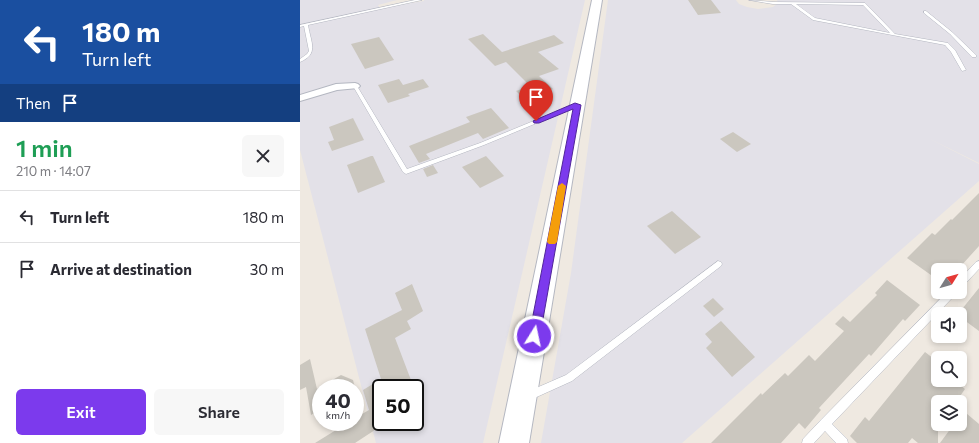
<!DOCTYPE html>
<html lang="en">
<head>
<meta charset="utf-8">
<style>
	body { margin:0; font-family:Commissioner,sans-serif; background:#f7f7f7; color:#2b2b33; height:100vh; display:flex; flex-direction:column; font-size:15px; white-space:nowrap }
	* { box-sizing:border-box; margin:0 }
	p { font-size:13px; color:#7c7c81 }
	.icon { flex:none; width:22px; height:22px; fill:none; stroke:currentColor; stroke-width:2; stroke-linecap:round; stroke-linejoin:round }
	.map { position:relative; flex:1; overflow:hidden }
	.drawer { display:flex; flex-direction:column; background:#fff; width:300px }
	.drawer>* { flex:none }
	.hud { background:#1a4fa0; color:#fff; overflow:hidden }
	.needle { width:26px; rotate:53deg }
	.fabs { position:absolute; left:631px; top:263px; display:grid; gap:8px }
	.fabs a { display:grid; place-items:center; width:36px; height:36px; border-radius:6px; background:#fff; box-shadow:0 2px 6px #0003; font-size:20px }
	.speed { position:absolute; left:12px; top:379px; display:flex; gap:8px; font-size:20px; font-weight:700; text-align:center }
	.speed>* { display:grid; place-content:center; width:52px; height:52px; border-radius:50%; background:#fff; box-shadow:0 2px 6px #0003; line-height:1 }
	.speed small { font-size:10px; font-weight:400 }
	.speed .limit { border:2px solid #111; border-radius:6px; background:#fff; color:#111 }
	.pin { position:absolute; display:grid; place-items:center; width:34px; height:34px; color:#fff; margin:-41px -17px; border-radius:50% 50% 50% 0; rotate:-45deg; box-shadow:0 0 4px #0007 }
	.pin .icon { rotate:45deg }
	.me { position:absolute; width:44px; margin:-22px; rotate:10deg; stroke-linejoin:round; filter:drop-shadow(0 0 3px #0008) }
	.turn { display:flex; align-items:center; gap:14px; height:84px; padding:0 16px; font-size:18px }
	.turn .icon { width:52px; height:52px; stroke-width:2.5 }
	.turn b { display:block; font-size:28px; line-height:34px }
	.then { display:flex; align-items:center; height:38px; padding:0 16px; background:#0003; gap:8px; font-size:15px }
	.round { display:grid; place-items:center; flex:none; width:42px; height:42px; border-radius:6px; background:#f7f7f7 }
	.headline { display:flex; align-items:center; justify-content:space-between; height:68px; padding:0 16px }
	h1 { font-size:24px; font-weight:600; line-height:30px; color:#1e9e55 }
	.button { display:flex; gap:8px; margin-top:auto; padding:8px 16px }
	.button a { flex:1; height:46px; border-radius:6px; background:#7c3aed; color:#fff; font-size:16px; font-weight:600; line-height:46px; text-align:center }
	.button a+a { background:#f7f7f7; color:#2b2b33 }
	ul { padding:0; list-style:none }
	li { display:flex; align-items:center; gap:12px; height:52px; padding:0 16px; border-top:1px solid #e1e1e2 }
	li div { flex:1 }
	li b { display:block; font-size:15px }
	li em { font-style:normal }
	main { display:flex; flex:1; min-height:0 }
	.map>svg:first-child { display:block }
	.industrial { fill:#e3e1e8; fill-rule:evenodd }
	.building { fill:#cbc7bf }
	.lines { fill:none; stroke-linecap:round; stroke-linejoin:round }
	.lane-casing { stroke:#b4b7c1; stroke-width:1 }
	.street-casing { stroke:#b4b7c1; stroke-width:2 }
	.secondary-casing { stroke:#b4b7c1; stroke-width:2 }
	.lane { fill:#fff; fill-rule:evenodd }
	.street { fill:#fff; fill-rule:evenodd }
	.secondary { fill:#fff; fill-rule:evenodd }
	.route { fill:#7c3aed; stroke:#51269a }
	.slow { fill:#f59e0b }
</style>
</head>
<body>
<main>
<section class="drawer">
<div class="hud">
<div class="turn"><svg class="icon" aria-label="left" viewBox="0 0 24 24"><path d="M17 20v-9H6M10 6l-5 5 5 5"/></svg><div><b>180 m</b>Turn left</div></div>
<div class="then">Then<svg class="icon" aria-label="arrive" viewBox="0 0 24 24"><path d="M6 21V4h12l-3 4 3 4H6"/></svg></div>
</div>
<div class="headline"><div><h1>1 min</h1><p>210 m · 14:07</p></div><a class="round"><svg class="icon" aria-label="close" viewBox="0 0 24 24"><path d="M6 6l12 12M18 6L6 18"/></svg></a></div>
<ul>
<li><svg class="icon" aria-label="left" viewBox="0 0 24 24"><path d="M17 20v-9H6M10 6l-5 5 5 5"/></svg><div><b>Turn left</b></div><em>180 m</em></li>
<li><svg class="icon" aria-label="arrive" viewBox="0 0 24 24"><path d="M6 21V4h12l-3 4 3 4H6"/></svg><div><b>Arrive at destination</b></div><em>30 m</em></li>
</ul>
<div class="button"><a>Exit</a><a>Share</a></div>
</section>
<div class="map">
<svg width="679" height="443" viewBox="0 0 679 443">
	<rect width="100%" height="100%" fill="#efe9e1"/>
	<!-- industrial -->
	<g class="industrial">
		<path d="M 0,0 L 97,0 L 78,5 L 80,8 L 124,1 L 124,0 L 285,0 L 183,443 L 76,443 L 0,150 ZM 81,388 L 115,388 L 115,422 L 81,422 Z"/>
		<polygon points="308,0 436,0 439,4 447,7 458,9 473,7 478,3 477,0 679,0 679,163 630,139 679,164 679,181 382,443 241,443 271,273"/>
	</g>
	<!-- building -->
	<g class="building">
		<polygon points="388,0 411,0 421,13 398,15"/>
		<polygon points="183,34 202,52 254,35 264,43 238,52 259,69 239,76 253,89 239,95 249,104 234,109 216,91 230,86 206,62 195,66 168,39"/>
		<polygon points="79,37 94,60 65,69 51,44"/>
		<polygon points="99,79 103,85 123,79 129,87 108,94 110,96 88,103 78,85"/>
		<polygon points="191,108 209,128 183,139 178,133 126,154 130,159 119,163 109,146 170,122 166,117"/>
		<polygon points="53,118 64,140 32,151 28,142 34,140 29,127"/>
		<polygon points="433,132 451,144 437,152 420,139"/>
		<polygon points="71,156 73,156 85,182 58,193 47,165"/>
		<polygon points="186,156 204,176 180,188 162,167"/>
		<polygon points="133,165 138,173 127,177 123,169"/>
		<polygon points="679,193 679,246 660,267 657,270 638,270 638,280 607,258 632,233 635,235 651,219 652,220"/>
		<polygon points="372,211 401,237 375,254 347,226"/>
		<polygon points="587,280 620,305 605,321 603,319 571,356 569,354 519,408 521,410 505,429 499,423 481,443 411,443 461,393 462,395 485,373 488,376 509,355 515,361 544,331 535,324 543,316 550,322 577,295 575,293"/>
		<polygon points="112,284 123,311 107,321 111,329 95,338 114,388 81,388 81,426 55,443 15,443 49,422 55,422 55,418 69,410 63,390 81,379 65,329 102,310 95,293"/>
		<polygon points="679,288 679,331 660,317 660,314 658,314"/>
		<polygon points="413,298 424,309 414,317 403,306"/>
		<polygon points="421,321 455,357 432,377 406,348 412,342 405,334"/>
		<polygon points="625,352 638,362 638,380 654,380 665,389 656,402 638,402 638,443 618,443 612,438 608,443 557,443 550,436 565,417 569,421"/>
		<polygon points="10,359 17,389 41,375 53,380 55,388 21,388 21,409 11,415 6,387 0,390 0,365"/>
		<polygon points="660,408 679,424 679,443 640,443 654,424 660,424"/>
	</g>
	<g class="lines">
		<defs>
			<g id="lane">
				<path d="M 115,0 L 122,0 L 8,25 C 11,43 19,54 0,62 L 0,59 L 7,54 L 9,51 L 4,26 L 0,27 L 0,25 Z"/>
				<path d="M 449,0 L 473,2 L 565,3 L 595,34 L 648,43 L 655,50 L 666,70 L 662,71 L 651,52 L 645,45 L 513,20 L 491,4 L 473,4 ZM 496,4 L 563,5 L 590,33 L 515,18 Z"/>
				<polygon points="624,11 626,11 652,32 676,55 676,57 672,57 650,34 624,13"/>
				<polygon points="53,85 57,86 107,169 180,143 275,104 279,104 280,105 184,145 106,174 103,172 53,86"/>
				<polygon points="418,261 421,262 422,264 421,266 272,381 230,400 227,398 225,395 227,392 266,375"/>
				<polygon points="679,261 679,269 663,286 660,288 660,279 676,262"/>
				<polygon points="647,292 656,292 655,295 532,424 547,439 548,443 536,443 525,431 514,443 502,443 503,439 521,420"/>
			</g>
			<polygon id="street" points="55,83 58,84 60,86 58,88 37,90 0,101 0,95 36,84"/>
			<polygon id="secondary" points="292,0 302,0 229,443 199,443"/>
		</defs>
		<!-- lane casing -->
		<use href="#lane" class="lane-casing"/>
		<!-- street casing -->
		<use href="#street" class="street-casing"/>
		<!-- secondary casing -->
		<use href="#secondary" class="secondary-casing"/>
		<!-- lane -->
		<use href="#lane" class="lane"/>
		<!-- street -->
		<use href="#street" class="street"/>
		<!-- secondary -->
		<use href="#secondary" class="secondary"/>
	</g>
	<!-- route -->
	<polygon class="route" points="275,103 281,105 240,336 238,340 234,342 230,340 229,336 273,109 239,123 234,123 233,121"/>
	<!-- slow -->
	<polygon class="slow" points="262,183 266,186 257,242 255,244 249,244 247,242 258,186"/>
</svg>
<div class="fabs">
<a><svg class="needle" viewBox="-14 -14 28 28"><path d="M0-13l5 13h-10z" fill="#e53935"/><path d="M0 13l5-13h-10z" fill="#7c7c81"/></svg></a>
<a><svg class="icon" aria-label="sound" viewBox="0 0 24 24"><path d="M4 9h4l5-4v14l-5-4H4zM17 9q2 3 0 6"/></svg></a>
<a><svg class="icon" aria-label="search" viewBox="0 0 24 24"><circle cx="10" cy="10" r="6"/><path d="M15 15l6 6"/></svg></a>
<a><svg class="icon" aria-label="layers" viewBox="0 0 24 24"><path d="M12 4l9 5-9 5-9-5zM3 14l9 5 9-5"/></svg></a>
</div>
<div class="speed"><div>40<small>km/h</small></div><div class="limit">50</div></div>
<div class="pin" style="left:236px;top:121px;background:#d93025"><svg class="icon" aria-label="arrive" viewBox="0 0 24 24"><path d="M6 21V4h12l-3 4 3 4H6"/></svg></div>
<svg class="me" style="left:234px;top:336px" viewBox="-20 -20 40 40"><circle r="17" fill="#7c3aed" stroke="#fff" stroke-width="3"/><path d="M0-11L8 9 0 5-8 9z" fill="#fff"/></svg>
</div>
</main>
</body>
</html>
